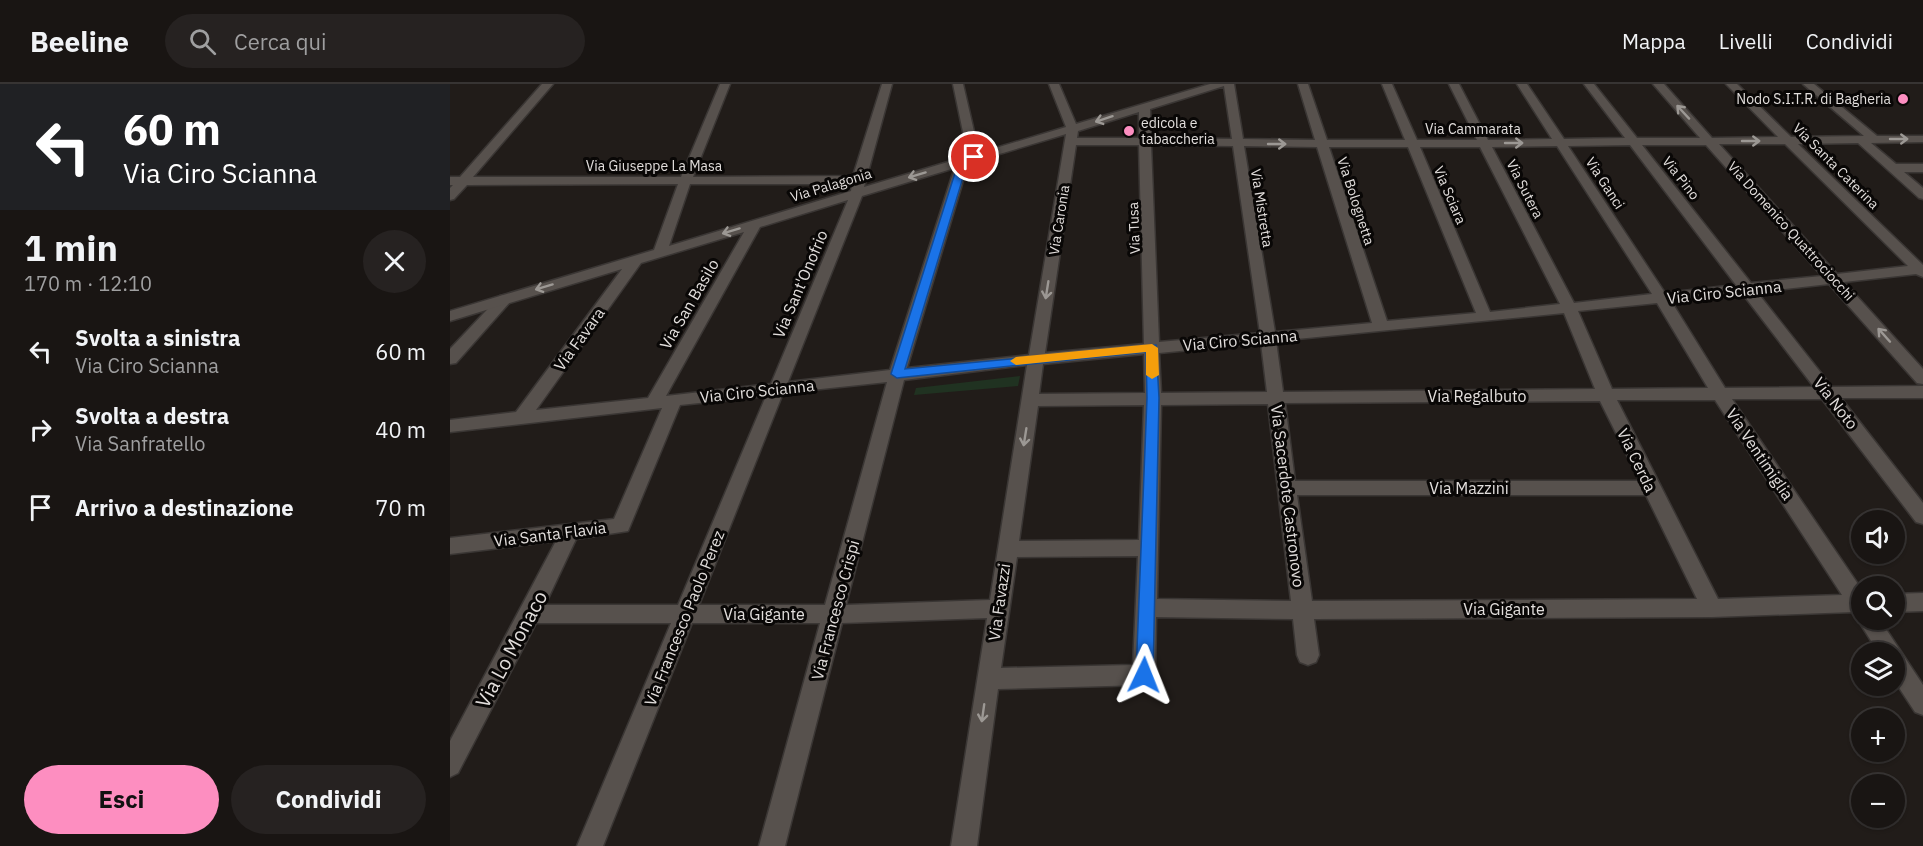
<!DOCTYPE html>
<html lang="it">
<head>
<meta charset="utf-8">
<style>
	body { margin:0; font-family:"IBM Plex Sans",sans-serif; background:#262221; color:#f1f3f6; height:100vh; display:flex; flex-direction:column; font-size:22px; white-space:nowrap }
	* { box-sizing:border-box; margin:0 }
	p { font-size:20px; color:#9f9fa0 }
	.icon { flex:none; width:33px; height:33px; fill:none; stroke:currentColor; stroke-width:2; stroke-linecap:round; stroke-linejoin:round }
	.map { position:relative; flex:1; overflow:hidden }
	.sheet { display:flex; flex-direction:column; background:#191513; width:450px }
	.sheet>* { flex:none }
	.top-card { background:#202124; color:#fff; overflow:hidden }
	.fabs { position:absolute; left:1401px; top:426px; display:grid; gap:12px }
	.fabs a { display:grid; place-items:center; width:54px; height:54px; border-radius:50%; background:#191513; box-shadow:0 2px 4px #0004,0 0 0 2px #373433; font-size:30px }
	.pin { position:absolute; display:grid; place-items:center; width:51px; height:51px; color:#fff; margin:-26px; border:3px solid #fff; border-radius:50%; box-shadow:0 2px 6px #0007 }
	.me { position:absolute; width:66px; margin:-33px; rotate:2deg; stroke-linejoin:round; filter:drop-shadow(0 0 4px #0008) }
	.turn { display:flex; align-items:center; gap:21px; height:126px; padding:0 24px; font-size:27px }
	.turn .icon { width:78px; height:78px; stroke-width:2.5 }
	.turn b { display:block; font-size:42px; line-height:51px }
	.round { display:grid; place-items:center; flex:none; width:63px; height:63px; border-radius:32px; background:#262221 }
	.overview { display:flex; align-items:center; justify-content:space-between; height:102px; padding:0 24px }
	h1 { font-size:36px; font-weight:700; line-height:45px }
	.button { display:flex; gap:12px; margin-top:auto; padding:12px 24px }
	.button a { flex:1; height:69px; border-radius:36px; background:#fd8ec0; color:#111; font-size:24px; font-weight:700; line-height:69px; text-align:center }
	.button a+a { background:#262221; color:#f1f3f6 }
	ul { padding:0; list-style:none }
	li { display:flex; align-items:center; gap:18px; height:78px; padding:0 24px }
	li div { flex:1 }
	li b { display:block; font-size:22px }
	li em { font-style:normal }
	header { display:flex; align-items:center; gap:36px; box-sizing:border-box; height:84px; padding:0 30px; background:#191513; border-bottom:2px solid #373433 }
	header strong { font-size:28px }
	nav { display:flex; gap:33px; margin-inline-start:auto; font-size:21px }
	.search { width:420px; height:54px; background:#262221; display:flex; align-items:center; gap:15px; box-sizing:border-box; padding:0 21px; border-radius:33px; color:#9f9fa0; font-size:22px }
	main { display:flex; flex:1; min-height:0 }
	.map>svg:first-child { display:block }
	.green { fill:#203221 }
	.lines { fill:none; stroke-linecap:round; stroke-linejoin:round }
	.service-casing { stroke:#3a3634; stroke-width:3 }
	.minor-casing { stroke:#3a3634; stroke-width:3 }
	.service { fill:#57514d; fill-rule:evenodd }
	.minor { fill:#57514d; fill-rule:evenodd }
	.oneway { stroke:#9c9894 }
	.route { fill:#1a73e8; stroke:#114b97; stroke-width:1.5 }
	.slow { fill:#f59e0b }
	.poi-dot { fill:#fd8ec0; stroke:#090706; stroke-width:2 }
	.labels { text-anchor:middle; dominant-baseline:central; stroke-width:6; stroke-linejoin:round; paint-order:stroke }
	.far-poi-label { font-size:14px; fill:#e2dedc; stroke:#090706; text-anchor:end }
	.far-street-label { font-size:14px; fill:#e2dedc; stroke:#090706 }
	.street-label { font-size:16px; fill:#e2dedc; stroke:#090706 }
	.near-street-label { font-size:20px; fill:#e2dedc; stroke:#090706 }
</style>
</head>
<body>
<header>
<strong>Beeline</strong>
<div class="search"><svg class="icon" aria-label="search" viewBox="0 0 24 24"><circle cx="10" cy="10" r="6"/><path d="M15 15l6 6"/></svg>Cerca qui</div>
<nav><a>Mappa</a><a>Livelli</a><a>Condividi</a></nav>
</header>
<main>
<section class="sheet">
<div class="top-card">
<div class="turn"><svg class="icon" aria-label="left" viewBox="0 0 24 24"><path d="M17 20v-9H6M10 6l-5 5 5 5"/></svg><div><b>60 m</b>Via Ciro Scianna</div></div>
</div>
<div class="overview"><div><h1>1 min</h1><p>170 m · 12:10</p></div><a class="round"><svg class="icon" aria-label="close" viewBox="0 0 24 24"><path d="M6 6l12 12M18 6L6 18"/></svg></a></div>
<ul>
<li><svg class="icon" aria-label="left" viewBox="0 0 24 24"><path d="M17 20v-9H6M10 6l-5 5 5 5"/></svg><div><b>Svolta a sinistra</b><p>Via Ciro Scianna</p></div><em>60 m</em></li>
<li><svg class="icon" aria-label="right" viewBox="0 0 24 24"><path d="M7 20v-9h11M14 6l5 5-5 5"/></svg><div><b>Svolta a destra</b><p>Via Sanfratello</p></div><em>40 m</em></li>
<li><svg class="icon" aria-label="arrive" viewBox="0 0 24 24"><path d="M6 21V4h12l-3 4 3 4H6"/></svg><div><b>Arrivo a destinazione</b></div><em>70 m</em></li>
</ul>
<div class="button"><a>Esci</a><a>Condividi</a></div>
</section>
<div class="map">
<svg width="1473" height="762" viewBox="0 0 1473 762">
	<rect width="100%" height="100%" fill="#211c19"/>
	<!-- green -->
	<polygon class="green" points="570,292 568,302 464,311 466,304"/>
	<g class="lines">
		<defs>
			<polygon id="service" points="55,211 60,212 62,215 60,218 6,279 0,280 0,265 50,212"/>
			<g id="minor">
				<path d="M 92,0 L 103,0 L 23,93 L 231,93 L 270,0 L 280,0 L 243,93 L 403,92 L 432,0 L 442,0 L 414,103 L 518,72 L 503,0 L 513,0 L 529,69 L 616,43 L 599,0 L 609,0 L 626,40 L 760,0 L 784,0 L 793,55 L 865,56 L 848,0 L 858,0 L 877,56 L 955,56 L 932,0 L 942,0 L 967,56 L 1027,56 L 999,0 L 1009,0 L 1038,56 L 1102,55 L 1067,0 L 1077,0 L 1114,55 L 1175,54 L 1134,0 L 1144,0 L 1187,54 L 1250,54 L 1203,0 L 1214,0 L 1262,54 L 1328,53 L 1276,0 L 1287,0 L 1341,53 L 1414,52 L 1353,0 L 1364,0 L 1427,52 L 1473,52 L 1473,58 L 1421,59 L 1446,80 L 1473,80 L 1473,88 L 1454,88 L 1473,104 L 1473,115 L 1469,114 L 1408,59 L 1348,60 L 1473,181 L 1473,193 L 1466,190 L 1394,198 L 1473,285 L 1473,300 L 1467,299 L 1379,200 L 1307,208 L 1382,303 L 1473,302 L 1473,314 L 1391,314 L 1473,419 L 1473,440 L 1466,438 L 1372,315 L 1282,315 L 1412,506 L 1412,536 L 1430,536 L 1473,601 L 1473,631 L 1465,628 L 1444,596 L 1444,568 L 1428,568 L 1408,536 L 1410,532 L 1403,528 L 1262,533 L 864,535 L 869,571 L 866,578 L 858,581 L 850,578 L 847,571 L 843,535 L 706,533 L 705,591 L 702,598 L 694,601 L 548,605 L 527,762 L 501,762 L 537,534 L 392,539 L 335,762 L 309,762 L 370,539 L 242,539 L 153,762 L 127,762 L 221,539 L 86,539 L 8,689 L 0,693 L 0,657 L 106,457 L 0,470 L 0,454 L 164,435 L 212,324 L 0,348 L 0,336 L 66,328 L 172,185 L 0,237 L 0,227 L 204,166 L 228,100 L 17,101 L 4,115 L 0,116 L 0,104 L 3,101 L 0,101 L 0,93 L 10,93 ZM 774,2 L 782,55 L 701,54 L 700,25 ZM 689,28 L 689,54 L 627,54 L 628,47 ZM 616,50 L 579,271 L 457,284 L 515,90 L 526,77 ZM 1269,60 L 1335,60 L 1458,182 L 1387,190 ZM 626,61 L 689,61 L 694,260 L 595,269 ZM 701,61 L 783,62 L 810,249 L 709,258 ZM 1180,61 L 1286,201 L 1215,209 L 1118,62 ZM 1192,61 L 1256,61 L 1372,192 L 1301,199 ZM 794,62 L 867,63 L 922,239 L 825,248 ZM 1107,62 L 1202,210 L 1124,219 L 1042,63 ZM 879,63 L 958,63 L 1026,229 L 937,237 ZM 970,63 L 1030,63 L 1110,220 L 1040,228 ZM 508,83 L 503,89 L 440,286 L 338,298 L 412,112 ZM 240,100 L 402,100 L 401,107 L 219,162 ZM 398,116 L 321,300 L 216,312 L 310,143 ZM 294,148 L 198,314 L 86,326 L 191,179 ZM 1292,209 L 1364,303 L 1275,304 L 1221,217 ZM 1207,219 L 1258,304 L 1162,305 L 1128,227 ZM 1114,229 L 1145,305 L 833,308 L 826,257 ZM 811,259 L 817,308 L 711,309 L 709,269 ZM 694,270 L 695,309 L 589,310 L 593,280 ZM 577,281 L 540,516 L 396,521 L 454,296 ZM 437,298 L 375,521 L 249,521 L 333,309 ZM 316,312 L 228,521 L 95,521 L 126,455 L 178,447 L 230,321 ZM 1167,316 L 1265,316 L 1392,511 L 1268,515 ZM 1150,317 L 1190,397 L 845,397 L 835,319 ZM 818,320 L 841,517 L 707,515 L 711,321 ZM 694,321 L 689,456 L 569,457 L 588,322 ZM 847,411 L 1196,411 L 1247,515 L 862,517 ZM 688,472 L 683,581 L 551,584 L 567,473 Z"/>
				<polygon points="1473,509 1473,527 1444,528 1444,510"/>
			</g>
		</defs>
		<!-- service casing -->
		<use href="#service" class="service-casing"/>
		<!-- minor casing -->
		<use href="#minor" class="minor-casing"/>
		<!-- service -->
		<use href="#service" class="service"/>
		<!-- minor -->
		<use href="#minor" class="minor"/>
	</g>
	<!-- one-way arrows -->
	<defs><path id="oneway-shaft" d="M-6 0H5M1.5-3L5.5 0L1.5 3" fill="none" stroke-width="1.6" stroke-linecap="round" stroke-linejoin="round" transform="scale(1.5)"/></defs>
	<g class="oneway">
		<use href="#oneway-shaft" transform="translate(1233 28) rotate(-133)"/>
		<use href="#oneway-shaft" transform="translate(654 35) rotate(162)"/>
		<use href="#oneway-shaft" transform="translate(1449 55)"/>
		<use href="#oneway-shaft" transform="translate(1301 57)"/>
		<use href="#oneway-shaft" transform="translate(1064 59)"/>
		<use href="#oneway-shaft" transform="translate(827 60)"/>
		<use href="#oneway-shaft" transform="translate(467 91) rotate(163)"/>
		<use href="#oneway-shaft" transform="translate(281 147) rotate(163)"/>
		<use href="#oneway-shaft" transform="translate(94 203) rotate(163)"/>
		<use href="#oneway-shaft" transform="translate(597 206) rotate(99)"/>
		<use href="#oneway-shaft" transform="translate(1434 251) rotate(-132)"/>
		<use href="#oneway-shaft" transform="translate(575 353) rotate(99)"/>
		<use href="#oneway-shaft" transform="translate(533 629) rotate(98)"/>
	</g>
	<!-- route -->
	<polygon class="route" points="524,70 529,73 514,90 455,285 706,261 709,314 703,591 700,597 694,599 688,597 686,591 697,314 696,268 447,294 441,290 505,89"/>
	<!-- slow -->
	<polygon class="slow" points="702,260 708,264 709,291 702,295 696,291 696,268 566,281 560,277 566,273"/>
	<!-- markers -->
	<g class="poi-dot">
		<circle cx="1453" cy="15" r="6"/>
		<circle cx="679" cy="47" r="6"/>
	</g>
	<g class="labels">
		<!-- far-poi labels -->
		<g class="far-poi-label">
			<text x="1441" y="15">Nodo S.I.T.R. di Bagheria</text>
			<text x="691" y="39" text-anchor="start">edicola e<tspan x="691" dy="16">tabaccheria</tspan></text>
		</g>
		<!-- far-street labels -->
		<g class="far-street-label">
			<text x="1023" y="45">Via Cammarata</text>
			<text x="204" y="82">Via Giuseppe La Masa</text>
			<text transform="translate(1386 82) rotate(45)">Via Santa Caterina</text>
			<text transform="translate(1231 94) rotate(52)">Via Pino</text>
			<text transform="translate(1155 99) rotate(57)">Via Ganci</text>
			<text transform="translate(381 101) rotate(-17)">Via Palagonia</text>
			<text transform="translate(1075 105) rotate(63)">Via Sutera</text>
			<text transform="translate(1000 111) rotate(67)">Via Sciara</text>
			<text transform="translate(906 117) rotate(72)">Via Bolognetta</text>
			<text transform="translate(812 124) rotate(81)">Via Mistretta</text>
			<text transform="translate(609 136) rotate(-81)">Via Caronia</text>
			<text transform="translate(684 144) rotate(-92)">Via Tusa</text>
			<text transform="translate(1341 147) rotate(48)">Via Domenico Quattrociocchi</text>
		</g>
		<!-- street labels -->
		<g class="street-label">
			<text transform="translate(350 200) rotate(-67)">Via Sant'Onofrio</text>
			<text transform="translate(1274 208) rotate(-6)">Via Ciro Scianna</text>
			<text transform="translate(239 220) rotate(-60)">Via San Basilo</text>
			<text transform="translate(129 255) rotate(-54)">Via Favara</text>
			<text transform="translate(790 256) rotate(-5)">Via Ciro Scianna</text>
			<text transform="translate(307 307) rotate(-6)">Via Ciro Scianna</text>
			<text x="1027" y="312">Via Regalbuto</text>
			<text transform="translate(1386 319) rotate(52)">Via Noto</text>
			<text transform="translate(1310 370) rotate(56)">Via Ventimiglia</text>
			<text transform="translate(1187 376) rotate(64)">Via Cerda</text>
			<text x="1019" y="404">Via Mazzini</text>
			<text transform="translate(838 412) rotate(83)">Via Sacerdote Castronovo</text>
			<text transform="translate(100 450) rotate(-7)">Via Santa Flavia</text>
			<text transform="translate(549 518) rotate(-82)">Via Favazzi</text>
			<text x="1054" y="525">Via Gigante</text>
			<text transform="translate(385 526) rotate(-75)">Via Francesco Crispi</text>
			<text x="314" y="530">Via Gigante</text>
			<text transform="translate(234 534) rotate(-68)">Via Francesco Paolo Perez</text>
		</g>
		<!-- near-street labels -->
		<g class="near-street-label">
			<text transform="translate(61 565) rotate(-62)">Via Lo Monaco</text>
		</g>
	</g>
</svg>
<div class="fabs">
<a><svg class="icon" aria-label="sound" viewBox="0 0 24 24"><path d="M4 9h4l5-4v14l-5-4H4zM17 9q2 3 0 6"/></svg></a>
<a><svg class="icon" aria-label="search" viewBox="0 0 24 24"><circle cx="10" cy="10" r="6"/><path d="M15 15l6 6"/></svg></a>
<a><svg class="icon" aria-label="layers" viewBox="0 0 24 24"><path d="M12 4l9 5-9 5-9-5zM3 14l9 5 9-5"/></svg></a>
<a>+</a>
<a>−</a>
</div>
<div class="pin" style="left:524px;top:73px;background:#d93025"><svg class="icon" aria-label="arrive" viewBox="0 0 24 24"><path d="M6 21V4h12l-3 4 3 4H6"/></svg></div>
<svg class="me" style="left:694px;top:591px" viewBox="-20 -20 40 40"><path d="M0-17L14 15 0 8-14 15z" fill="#1a73e8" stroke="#fff" stroke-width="4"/></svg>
</div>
</main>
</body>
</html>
